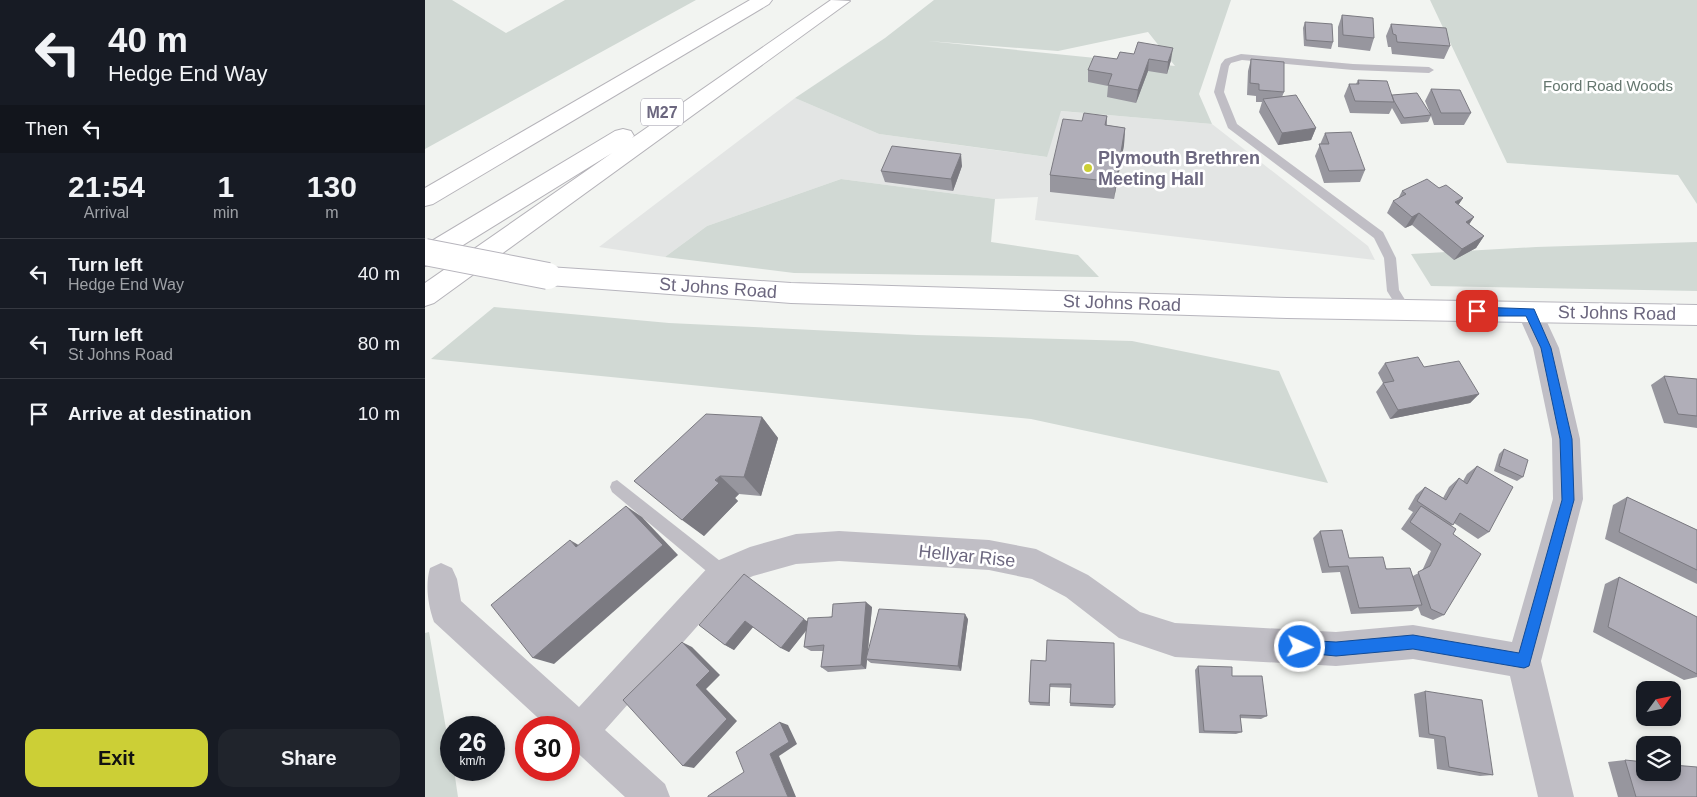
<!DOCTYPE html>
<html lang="en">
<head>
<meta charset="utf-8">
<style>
	body { margin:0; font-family:Arial,sans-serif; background:#20242c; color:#f1f3f6; height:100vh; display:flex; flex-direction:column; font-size:19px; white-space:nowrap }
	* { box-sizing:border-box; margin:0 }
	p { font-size:16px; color:#9ea1a6 }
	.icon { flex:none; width:28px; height:28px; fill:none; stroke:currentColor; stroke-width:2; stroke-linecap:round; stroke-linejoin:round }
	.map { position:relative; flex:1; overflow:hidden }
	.sheet { display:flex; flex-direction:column; background:#171b24; width:425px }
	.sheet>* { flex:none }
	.top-card { background:#171b24; color:#f1f3f6; overflow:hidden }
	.needle { width:32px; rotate:57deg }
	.tools { position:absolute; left:1211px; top:681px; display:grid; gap:10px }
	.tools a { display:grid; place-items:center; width:45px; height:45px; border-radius:10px; background:#171b24; box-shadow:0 2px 8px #0003; font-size:25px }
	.speed { position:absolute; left:15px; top:716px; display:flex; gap:10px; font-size:25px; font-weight:700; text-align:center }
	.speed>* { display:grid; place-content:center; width:65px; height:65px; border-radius:50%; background:#171b24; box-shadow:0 2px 8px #0003; line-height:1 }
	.speed small { font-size:12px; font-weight:400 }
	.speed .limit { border:8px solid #d22; background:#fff; color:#111 }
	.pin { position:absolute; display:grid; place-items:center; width:42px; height:42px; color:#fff; margin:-21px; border-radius:10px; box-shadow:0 2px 8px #0006 }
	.me { position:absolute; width:55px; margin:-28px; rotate:93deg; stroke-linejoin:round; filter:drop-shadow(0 0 4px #0008) }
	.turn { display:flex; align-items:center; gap:18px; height:105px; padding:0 25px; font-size:22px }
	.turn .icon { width:65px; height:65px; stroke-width:2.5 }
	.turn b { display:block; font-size:35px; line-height:42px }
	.then { display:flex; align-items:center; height:48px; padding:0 25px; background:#0003; gap:10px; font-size:19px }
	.eta { display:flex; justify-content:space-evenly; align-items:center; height:85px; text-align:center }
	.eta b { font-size:30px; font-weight:700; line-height:35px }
	.cta { display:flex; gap:10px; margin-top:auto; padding:10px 25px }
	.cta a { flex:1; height:58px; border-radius:15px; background:#cccf36; color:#111; font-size:20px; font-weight:700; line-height:58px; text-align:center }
	.cta a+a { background:#20242c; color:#f1f3f6 }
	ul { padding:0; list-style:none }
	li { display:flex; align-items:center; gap:15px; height:70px; padding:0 25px; border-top:1px solid #363941 }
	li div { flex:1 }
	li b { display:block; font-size:19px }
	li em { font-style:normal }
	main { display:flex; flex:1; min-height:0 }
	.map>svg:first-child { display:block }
	.built { fill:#e3e5e4 }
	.green { fill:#d1d9d4; fill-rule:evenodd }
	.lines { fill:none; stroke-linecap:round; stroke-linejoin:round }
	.secondary-casing { stroke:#b7b5bd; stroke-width:2 }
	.highway-casing { stroke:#b5b3b9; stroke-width:2 }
	.lane { fill:#c0bec5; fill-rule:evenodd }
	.street { fill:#c0bec5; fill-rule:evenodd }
	.secondary { fill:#fff; fill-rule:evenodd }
	.highway { fill:#fff; fill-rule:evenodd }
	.secondary-bridge-casing { stroke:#b7b5bd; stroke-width:28; stroke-linecap:butt }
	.secondary-bridge { stroke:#fff; stroke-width:26 }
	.wall { fill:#97969e }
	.shaded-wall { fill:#7b7a81 }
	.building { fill:#b0aeb8; stroke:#7b7a81 }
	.route { fill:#1a73e8; stroke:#114b97 }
	.poi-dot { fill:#cccf36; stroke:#fff; stroke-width:2 }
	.labels { text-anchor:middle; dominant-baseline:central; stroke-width:5; stroke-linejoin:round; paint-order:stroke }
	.far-park-label { font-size:15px; fill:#65776f; stroke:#fff }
	.shield { fill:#fff; stroke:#9895a5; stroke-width:1 }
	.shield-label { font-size:16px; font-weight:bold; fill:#6c677f }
	.poi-label { font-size:18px; font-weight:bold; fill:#6c677f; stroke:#fff; text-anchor:start }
	.street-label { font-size:18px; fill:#6c677f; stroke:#fff }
</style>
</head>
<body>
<main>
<section class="sheet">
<div class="top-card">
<div class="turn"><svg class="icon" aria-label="left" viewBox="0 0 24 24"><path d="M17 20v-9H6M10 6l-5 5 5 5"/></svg><div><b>40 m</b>Hedge End Way</div></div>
<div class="then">Then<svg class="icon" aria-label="left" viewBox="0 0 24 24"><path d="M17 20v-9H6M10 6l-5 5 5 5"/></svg></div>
</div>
<div class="eta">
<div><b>21:54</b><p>Arrival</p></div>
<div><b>1</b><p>min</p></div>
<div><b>130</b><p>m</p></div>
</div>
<ul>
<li><svg class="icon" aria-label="left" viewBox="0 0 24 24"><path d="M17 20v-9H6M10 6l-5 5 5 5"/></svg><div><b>Turn left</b><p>Hedge End Way</p></div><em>40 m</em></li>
<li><svg class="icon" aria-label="left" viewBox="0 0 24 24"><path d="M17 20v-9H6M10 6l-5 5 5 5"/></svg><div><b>Turn left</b><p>St Johns Road</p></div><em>80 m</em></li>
<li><svg class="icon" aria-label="arrive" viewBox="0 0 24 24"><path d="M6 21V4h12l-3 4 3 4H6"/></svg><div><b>Arrive at destination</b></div><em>10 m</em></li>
</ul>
<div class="cta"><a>Exit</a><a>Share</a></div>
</section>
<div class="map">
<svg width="1272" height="797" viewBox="0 0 1272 797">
	<rect width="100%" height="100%" fill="#f2f4f1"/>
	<!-- built -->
	<polygon class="built" points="370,98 454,134 621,157 635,111 787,124 943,246 950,260 610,220 613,197 570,199 416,179 282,226 240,257 174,247"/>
	<!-- green -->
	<g class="green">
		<polygon points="0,0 27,0 81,33 140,0 271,0 0,149"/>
		<path d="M 509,0 L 806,0 L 774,94 L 787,124 L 636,111 L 622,157 L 454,134 L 370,98 L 460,38 ZM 723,32 L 750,66 L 503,41 L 633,51 Z"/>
		<polygon points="1005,0 1272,0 1272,204 1253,175 1082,163"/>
		<polygon points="416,179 570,199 566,242 653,255 674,277 369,273 240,257 282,226"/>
		<polygon points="1272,242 1272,291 1006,286 986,254 1111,247"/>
		<polygon points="69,307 244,323 492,335 707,341 854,371 903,483 606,419 6,359"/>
		<polygon points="4,632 26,757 26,770 29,770 33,797 0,797 0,633"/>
	</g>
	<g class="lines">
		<defs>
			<polygon id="secondary" points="123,267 366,283 862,298 1272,305 1272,325 862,318 366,303 123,285 114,283 111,276 114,269"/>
			<g id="highway">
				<polygon points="325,0 347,0 344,4 8,204 0,206 0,188"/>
				<polygon points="406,0 425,1 9,303 0,306 0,283 187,153 9,263 0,266 0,245 190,131 198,129 206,131 209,136 207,138"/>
			</g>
		</defs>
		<!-- secondary casing -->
		<use href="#secondary" class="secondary-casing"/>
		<!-- highway casing -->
		<use href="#highway" class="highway-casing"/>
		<!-- lane -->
		<g class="lane">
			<polygon points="816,54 928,64 1004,67 1009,70 1004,73 928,70 817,60 806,63 804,66 799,92 812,124 958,232 971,258 974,290 987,311 985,315 977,315 962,291 959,258 949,238 803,128 789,92 796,64 800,59"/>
			<polygon points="192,480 304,568 306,574 304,580 298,582 292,580 187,492 185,487 187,482"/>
		</g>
		<!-- street -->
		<path class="street" d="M 1105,302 L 1114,305 L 1134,348 L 1155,439 L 1158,499 L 1116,661 L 1149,797 L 1113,797 L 1085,676 L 988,659 L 911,666 L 750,657 L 694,638 L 641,597 L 607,579 L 564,570 L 414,561 L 371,564 L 328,576 L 309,585 L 180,730 L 240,784 L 245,797 L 200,797 L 144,745 L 144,728 L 124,728 L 9,622 C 3,605 0,585 5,568 L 16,563 L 27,568 L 32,579 L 36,601 L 154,707 L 287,563 L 325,547 L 371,534 L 414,531 L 564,540 L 611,549 L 663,575 L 715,612 L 750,623 L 911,632 L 988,625 L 1087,642 L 1128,499 L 1127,439 L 1108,348 L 1092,312 L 1096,305 Z"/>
		<!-- secondary -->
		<use href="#secondary" class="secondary"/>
		<!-- highway -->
		<use href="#highway" class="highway"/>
		<defs>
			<polyline id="secondary-bridge" points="0,252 123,276"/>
		</defs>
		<!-- secondary-bridge casing -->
		<use href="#secondary-bridge" class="secondary-bridge-casing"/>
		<!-- secondary-bridge -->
		<use href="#secondary-bridge" class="secondary-bridge"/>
	</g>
	<!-- wall -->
	<g class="wall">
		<polygon points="917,15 949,38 945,51 913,47 913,27"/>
		<polygon points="880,22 908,42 906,49 879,46 878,28"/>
		<polygon points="966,24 1025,46 1019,59 967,54 966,47 963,47 961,36"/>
		<polygon points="695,52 746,60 742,74 723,71 711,103 682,97 683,86 663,82 663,70 692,59"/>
		<polygon points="826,59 859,92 857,97 891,128 886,140 853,145 834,112 837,102 831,102 831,96 822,95 823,71"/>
		<polygon points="933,80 1005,113 1000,101 1006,89 1046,113 1039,125 1009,125 1006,116 1003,122 976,124 967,108 964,114 925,113 919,96 924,84 931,84"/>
		<polygon points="682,116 682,125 700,128 699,145 689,199 625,192 625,175 657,121"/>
		<polygon points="900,133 940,170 935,182 899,183 890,156"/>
		<polygon points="537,166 528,191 460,182 456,171"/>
		<polygon points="1014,188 1038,198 1033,205 1049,217 1044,224 1059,236 1051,248 1029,260 987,225 980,228 962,213 968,201 973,199 977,191"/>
		<polygon points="960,363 999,367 1054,394 1045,403 965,419 951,392 958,383 953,373"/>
		<polygon points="1239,376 1272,379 1272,428 1239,423 1226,385"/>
		<polygon points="337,417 353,438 336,496 314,494 310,498 313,501 279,536 209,481"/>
		<polygon points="1079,449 1098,477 1092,481 1069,471 1074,454"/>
		<polygon points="1052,466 1064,532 1053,539 1029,523 1026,526 1028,534 1019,615 1008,620 996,615 993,607 987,611 926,614 915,572 897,573 888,538 895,531 924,558 988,576 997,571 1006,551 976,529 988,512 983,509 991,495 1000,487 1018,498 1024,487 1034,478 1038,481 1042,474"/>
		<polygon points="1202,497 1272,530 1272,584 1180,539 1188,505"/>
		<polygon points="1194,577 1272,617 1272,677 1259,680 1168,632 1180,584"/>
		<polygon points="447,607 443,651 543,619 536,671 446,663 442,660 441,669 403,672 396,667 398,651 386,651 379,647 381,631 364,652 356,648 328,627 309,650 300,645 274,625 382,622"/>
		<polygon points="606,660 690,705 688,708 645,706 646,688 625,687 625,706 605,705 604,702"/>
		<polygon points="773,666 807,676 842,716 836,719 815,718 817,732 811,734 774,733 770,670"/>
		<polygon points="1000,691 1068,775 1055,776 1012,769 1009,739 994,737 989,694"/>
		<polygon points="1200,760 1272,797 1193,797 1183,762"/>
	</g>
	<!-- shaded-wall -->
	<g class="shaded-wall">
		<polygon points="748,48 746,60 742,74 743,62"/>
		<polygon points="724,59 723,71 711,103 713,90"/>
		<polygon points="700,128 699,145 689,199 691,182"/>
		<polygon points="891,128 886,140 853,145 857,133"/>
		<polygon points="536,154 537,166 528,191 526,179"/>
		<polygon points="1038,198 1030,210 1030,202"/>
		<polygon points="994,213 987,225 980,228 987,217"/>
		<polygon points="1049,217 1041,229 1041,222"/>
		<polygon points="1059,236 1051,248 1029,260 1037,249"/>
		<polygon points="1054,394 1045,403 965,419 973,410"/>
		<polygon points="337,417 353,438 336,496 319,477"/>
		<polygon points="295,476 314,494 310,498 313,501 279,536 257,520"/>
		<polygon points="201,506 217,517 253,555 129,664 108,658"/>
		<polygon points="145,540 162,550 151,547"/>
		<polygon points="441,602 447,607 442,659 441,659 442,660 441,669 436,665"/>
		<polygon points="540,614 543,619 536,671 533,666"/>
		<polygon points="379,619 386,624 364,652 356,648"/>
		<polygon points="320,621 329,626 309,650 300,645"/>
		<polygon points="257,642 267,647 295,675 281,689 312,721 269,768 258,766 271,685"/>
		<polygon points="355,722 363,725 372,744 354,756 371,797 363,797 345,754"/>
	</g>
	<!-- building -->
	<g class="building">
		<polygon points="917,15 948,18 949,38 918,35"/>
		<polygon points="880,22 907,24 908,42 881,40"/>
		<polygon points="966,24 1021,28 1025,46 972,42 971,35 968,34"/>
		<polygon points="713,42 748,48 743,62 724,59 713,90 683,85 687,74 663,70 669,56 692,59 695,52 709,54"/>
		<polygon points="826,59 859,62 859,92 834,90 834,84 825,83"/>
		<polygon points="933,80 962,81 969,102 930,101 924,84 934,84"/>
		<polygon points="1006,89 1035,90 1046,113 1016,113"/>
		<polygon points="992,93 1006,115 979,118 969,101 967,95"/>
		<polygon points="871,95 891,128 857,133 838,99"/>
		<polygon points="659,113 682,116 680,125 700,128 691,182 625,175 638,119 657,121"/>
		<polygon points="926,132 940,170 904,171 894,144 904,144 900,133"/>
		<polygon points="467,146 536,154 526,179 456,171"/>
		<polygon points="1002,179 1014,188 1021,185 1038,198 1030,202 1049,217 1041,222 1059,236 1037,249 994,213 987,217 968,201 981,194 977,191"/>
		<polygon points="993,357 999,367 1034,361 1054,394 973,410 958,383 969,381 960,363"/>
		<polygon points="1239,376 1272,379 1272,416 1253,414"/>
		<polygon points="281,414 337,417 319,477 295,476 290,480 294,483 257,520 209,481"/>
		<polygon points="1079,449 1103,460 1098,477 1074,466"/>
		<polygon points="1052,466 1088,487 1064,532 1035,513 1028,525 992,501 1000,487 1021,500 1034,478 1042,484"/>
		<polygon points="1202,497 1272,530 1272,570 1194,532"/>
		<polygon points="201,506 238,545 108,658 66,605 145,540 151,547"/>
		<polygon points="996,506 1031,529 1028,534 1056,554 1019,615 1006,609 993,572 1005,566 1016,544 985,522"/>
		<polygon points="917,530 924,558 958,557 961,569 985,568 997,605 934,608 923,566 904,567 895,531"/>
		<polygon points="319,574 379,619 356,648 320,621 300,645 274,625"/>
		<polygon points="1194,577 1272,617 1272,674 1183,627"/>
		<polygon points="441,602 436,665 396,667 399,645 379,647 383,618 407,617 408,604"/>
		<polygon points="454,609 540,614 533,666 441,659"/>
		<polygon points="622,640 689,643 690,705 645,703 646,684 625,684 624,703 604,702 606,660 621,661"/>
		<polygon points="257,642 285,671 271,685 302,719 258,766 198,700"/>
		<polygon points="773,666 807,667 807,676 837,676 842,716 815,715 817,732 779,731"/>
		<polygon points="1000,691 1057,700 1068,775 1024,767 1020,737 1004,734"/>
		<polygon points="355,722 364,742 345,754 363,797 283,797 283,796 319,772 311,752"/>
		<polygon points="1200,760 1220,762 1220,772 1248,772 1248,765 1272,767 1272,797 1211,797"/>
	</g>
	<!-- route -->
	<polygon class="route" points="1052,307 1109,309 1126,348 1147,439 1149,500 1104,666 1099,668 988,649 911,656 870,652 868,647 870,642 875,640 911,642 988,635 1094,653 1137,500 1135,439 1116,348 1101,316 1052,316 1046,311"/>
	<!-- markers -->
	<circle class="poi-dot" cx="663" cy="168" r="5"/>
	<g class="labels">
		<!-- far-park labels -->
		<g class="far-park-label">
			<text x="1183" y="85">Foord Road Woods</text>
		</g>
		<!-- shield labels -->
		<rect class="shield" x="216" y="98.5" width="42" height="27" rx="4"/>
		<g class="shield-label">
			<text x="237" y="112">M27</text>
		</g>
		<!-- poi labels -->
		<g class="poi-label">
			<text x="673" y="158">Plymouth Brethren<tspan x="673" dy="21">Meeting Hall</tspan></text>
		</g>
		<!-- street labels -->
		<g class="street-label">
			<text transform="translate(293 288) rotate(4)">St Johns Road</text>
			<text transform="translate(697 303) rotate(2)">St Johns Road</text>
			<text transform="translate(1192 313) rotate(1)">St Johns Road</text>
			<text transform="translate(542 556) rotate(6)">Hellyar Rise</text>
		</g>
	</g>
</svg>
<div class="tools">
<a><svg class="needle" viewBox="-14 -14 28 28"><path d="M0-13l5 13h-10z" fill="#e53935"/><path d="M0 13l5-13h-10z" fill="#9ea1a6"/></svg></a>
<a><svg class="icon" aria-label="layers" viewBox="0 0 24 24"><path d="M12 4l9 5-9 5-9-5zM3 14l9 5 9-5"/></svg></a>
</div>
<div class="speed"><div>26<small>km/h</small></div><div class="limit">30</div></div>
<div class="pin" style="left:1052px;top:311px;background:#d93025"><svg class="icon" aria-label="arrive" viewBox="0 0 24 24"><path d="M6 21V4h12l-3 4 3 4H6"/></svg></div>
<svg class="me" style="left:875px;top:647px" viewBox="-20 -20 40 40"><circle r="17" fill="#1a73e8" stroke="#fff" stroke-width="3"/><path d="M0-11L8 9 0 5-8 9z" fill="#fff"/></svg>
</div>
</main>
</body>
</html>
